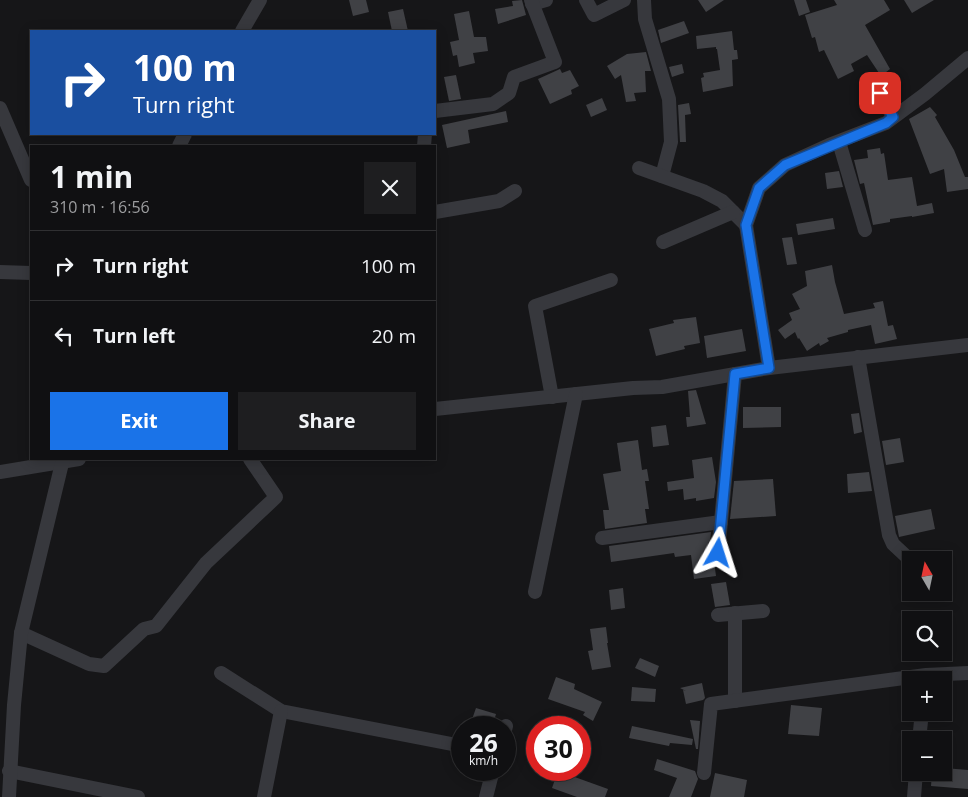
<!DOCTYPE html>
<html lang="en">
<head>
<meta charset="utf-8">
<style>
	body { margin:0; font-family:"Open Sans",sans-serif; background:#1e1e20; color:#f1f3f6; height:100vh; display:flex; flex-direction:column; font-size:19px; white-space:nowrap }
	* { box-sizing:border-box; margin:0 }
	p { font-size:16px; color:#9c9d9f }
	.icon { flex:none; width:28px; height:28px; fill:none; stroke:currentColor; stroke-width:2; stroke-linecap:round; stroke-linejoin:round }
	.map { position:relative; flex:1; overflow:hidden }
	.sheet { position:absolute; left:30px; top:145px; width:406px; height:315px; display:flex; flex-direction:column; background:#101012; border-radius:0px; box-shadow:0 2px 12px #0003,0 0 0 1px #303032 }
	.sheet>* { flex:none }
	.top-card { position:absolute; left:30px; top:30px; width:406px; height:105px; border-radius:0px; box-shadow:0 2px 12px #0003,0 0 0 1px #303032; background:#1a4fa0; color:#fff; overflow:hidden }
	.needle { width:32px; rotate:351deg }
	.fabs { position:absolute; left:902px; top:551px; display:grid; gap:10px }
	.fabs a { display:grid; place-items:center; width:50px; height:50px; border-radius:0px; background:#101012; box-shadow:0 2px 12px #0003,0 0 0 1px #303032; font-size:25px }
	.speed { position:absolute; left:451px; top:716px; display:flex; gap:10px; font-size:25px; font-weight:700; text-align:center }
	.speed>* { display:grid; place-content:center; width:65px; height:65px; border-radius:50%; background:#101012; box-shadow:0 2px 12px #0003,0 0 0 1px #303032; line-height:1 }
	.speed small { font-size:12px; font-weight:400 }
	.speed .limit { border:8px solid #d22; background:#fff; color:#111 }
	.pin { position:absolute; display:grid; place-items:center; width:42px; height:42px; color:#fff; margin:-21px; border-radius:10px; box-shadow:0 2px 8px #0006 }
	.me { position:absolute; width:55px; margin:-28px; rotate:6deg; stroke-linejoin:round; filter:drop-shadow(0 0 4px #0008) }
	.turn { display:flex; align-items:center; gap:18px; height:105px; padding:0 20px; font-size:22px }
	.turn .icon { width:65px; height:65px; stroke-width:2.5 }
	.turn b { display:block; font-size:35px; line-height:42px }
	.round { display:grid; place-items:center; flex:none; width:52px; height:52px; border-radius:0px; background:#1e1e20 }
	.overview { display:flex; align-items:center; justify-content:space-between; height:85px; padding:0 20px }
	h1 { font-size:30px; font-weight:700; line-height:38px }
	.primary-button { display:flex; gap:10px; margin-top:auto; padding:10px 20px }
	.primary-button a { flex:1; height:58px; border-radius:0px; background:#1a73e8; color:#fff; font-size:20px; font-weight:700; line-height:58px; text-align:center }
	.primary-button a+a { background:#1e1e20; color:#f1f3f6 }
	ul { padding:0; list-style:none }
	li { display:flex; align-items:center; gap:15px; height:70px; padding:0 20px; border-top:1px solid #303032 }
	li div { flex:1 }
	li b { display:block; font-size:19px }
	li em { font-style:normal }
	.map>svg:first-child { display:block }
	.building { fill:#404145 }
	.lines { fill:none; stroke-linecap:round; stroke-linejoin:round }
	.minor { stroke:#37383d; stroke-width:14 }
	.route-casing { stroke:#114b97; stroke-width:12 }
	.route { stroke:#1a73e8; stroke-width:9 }
</style>
</head>
<body>
<div class="map">
<svg width="968" height="797" viewBox="0 0 968 797">
	<rect width="100%" height="100%" fill="#161618"/>
	<!-- building -->
	<g class="building">
		<polygon points="349,0 366,0 369,12 353,16"/>
		<polygon points="522,0 526,15 498,24 495,9 513,6 512,1"/>
		<polygon points="698,0 724,0 706,12"/>
		<polygon points="794,0 806,0 810,12 799,16"/>
		<polygon points="834,0 884,0 890,10 865,25 890,69 881,76 867,55 851,64 854,71 838,79 824,50 819,52 815,37 812,38 805,15 837,5"/>
		<polygon points="904,0 934,0 912,13"/>
		<polygon points="403,9 408,31 392,31 388,12"/>
		<polygon points="469,11 474,37 486,37 488,51 473,53 475,63 459,67 457,55 453,56 450,42 459,40 454,14"/>
		<polygon points="684,21 689,33 661,43 658,30"/>
		<polygon points="732,31 734,50 737,50 738,59 732,60 733,86 703,92 701,78 704,77 703,73 720,70 717,49 716,49 716,47 697,49 696,36"/>
		<polygon points="646,52 651,71 645,71 646,92 634,93 636,101 626,102 621,75 615,79 607,66 627,54"/>
		<polygon points="682,64 684,73 672,77 669,67"/>
		<polygon points="560,69 562,73 570,70 579,86 571,90 572,94 550,104 538,79"/>
		<polygon points="456,75 461,99 449,101 444,77"/>
		<polygon points="602,98 607,110 591,117 586,105"/>
		<polygon points="689,103 691,114 685,115 686,142 680,142 678,105"/>
		<polygon points="930,107 937,115 935,117 954,150 965,177 968,177 968,189 947,192 944,169 930,174 909,119"/>
		<polygon points="506,111 508,122 468,130 470,143 447,148 442,125"/>
		<polygon points="880,148 881,154 884,153 888,180 912,177 917,206 932,203 934,213 912,217 912,216 890,219 890,222 873,225 864,183 860,184 854,160 868,158 867,150"/>
		<polygon points="839,171 843,187 827,189 825,173"/>
		<polygon points="833,218 835,229 798,235 796,224"/>
		<polygon points="792,237 797,264 787,265 782,238"/>
		<polygon points="832,265 835,282 844,314 875,308 873,303 883,301 888,326 893,325 897,339 875,344 871,325 848,330 848,332 827,338 829,341 820,346 819,343 807,351 799,338 798,339 795,332 785,339 778,330 792,320 789,313 800,309 792,294 807,286 805,271"/>
		<polygon points="696,317 700,343 684,346 685,349 656,356 649,329 674,323 673,320"/>
		<polygon points="742,329 746,351 707,358 704,336"/>
		<polygon points="696,390 706,424 687,427 686,417 690,417 688,391"/>
		<polygon points="743,407 781,407 781,427 743,428"/>
		<polygon points="859,413 862,432 854,434 851,414"/>
		<polygon points="666,425 669,445 653,447 651,427"/>
		<polygon points="900,438 904,462 886,465 882,441"/>
		<polygon points="638,440 642,470 647,469 649,481 645,481 649,509 645,509 647,523 605,529 603,510 609,510 603,474 621,471 617,443"/>
		<polygon points="712,457 716,482 714,498 696,501 696,498 684,500 683,489 668,491 667,482 694,478 692,460"/>
		<polygon points="869,472 872,491 848,493 847,474"/>
		<polygon points="773,479 776,516 730,519 734,481"/>
		<polygon points="931,509 935,529 899,537 895,516"/>
		<polygon points="711,532 709,553 710,557 714,561 716,576 694,579 691,555 675,557 674,553 611,562 609,546"/>
		<polygon points="726,582 730,605 715,607 711,584"/>
		<polygon points="623,588 625,608 611,610 609,590"/>
		<polygon points="606,627 608,643 607,643 611,667 592,670 588,651 593,650 590,629"/>
		<polygon points="640,658 659,666 655,677 635,668"/>
		<polygon points="556,677 575,684 574,689 602,702 593,721 583,715 585,712 548,699"/>
		<polygon points="702,683 705,698 703,700 686,704 683,690 686,691 680,688"/>
		<polygon points="632,687 656,689 655,702 631,701"/>
		<polygon points="791,705 822,708 819,736 788,734"/>
		<polygon points="476,708 496,714 492,728 469,728"/>
		<polygon points="690,720 700,721 698,749 696,749"/>
		<polygon points="632,726 693,739 692,745 670,743 669,746 629,738"/>
		<polygon points="657,759 695,771 698,779 691,797 669,797 677,778 654,770"/>
		<polygon points="944,768 968,770 968,789 931,786 932,772 944,772"/>
		<polygon points="558,771 608,789 605,797 577,797 552,788"/>
		<polygon points="715,773 747,780 744,797 710,797"/>
	</g>
	<g class="lines">
		<!-- minor -->
		<g class="minor">
			<polyline points="586,0 594,15 624,0"/>
			<polyline points="644,0 645,19 669,99 671,142 662,176"/>
			<polyline points="532,4 546,0"/>
			<polyline points="242,31 260,0"/>
			<polyline points="874,81 893,117"/>
			<polyline points="0,108 31,180"/>
			<polyline points="435,111 493,104 509,93 514,77 555,62 531,0"/>
			<polyline points="839,142 865,230"/>
			<polyline points="179,146 185,134"/>
			<polyline points="424,146 425,134"/>
			<polyline points="639,168 703,191 722,201 746,225"/>
			<polyline points="435,212 499,201 515,191"/>
			<polyline points="663,242 733,212"/>
			<polyline points="0,272 31,273"/>
			<polyline points="858,357 889,535 893,544 908,558"/>
			<polyline points="769,368 746,225 759,188 785,165 829,145 886,123 925,94 968,58"/>
			<polyline points="552,397 535,306 611,280"/>
			<polyline points="435,409 633,388 662,387 769,368 968,345"/>
			<polyline points="0,472 79,459"/>
			<polyline points="602,538 721,522"/>
			<polyline points="718,553 735,374"/>
			<polyline points="535,592 576,394"/>
			<polyline points="718,615 763,611"/>
			<polyline points="21,633 89,664 104,666 144,629 156,626 206,563 276,497 250,459"/>
			<polyline points="221,673 281,711 462,746"/>
			<polyline points="735,701 735,613"/>
			<polyline points="505,730 506,726"/>
			<polyline points="919,740 922,712"/>
			<polyline points="9,771 138,797"/>
			<polyline points="704,773 711,704 926,675 968,673"/>
			<polyline points="9,797 14,705 21,633 63,459"/>
			<polyline points="264,797 281,711"/>
			<polyline points="486,797 493,770"/>
			<polyline points="914,797 916,772"/>
		</g>
	</g>
	<g class="lines">
		<defs>
			<polyline id="route" points="718,553 735,374 769,368 746,225 759,188 785,165 886,123 893,117 880,93"/>
		</defs>
		<!-- route casing -->
		<use href="#route" class="route-casing"/>
		<!-- route -->
		<use href="#route" class="route"/>
	</g>
</svg>
<div class="fabs">
<a><svg class="needle" viewBox="-14 -14 28 28"><path d="M0-13l5 13h-10z" fill="#e53935"/><path d="M0 13l5-13h-10z" fill="#9c9d9f"/></svg></a>
<a><svg class="icon" aria-label="search" viewBox="0 0 24 24"><circle cx="10" cy="10" r="6"/><path d="M15 15l6 6"/></svg></a>
<a>+</a>
<a>−</a>
</div>
<div class="speed"><div>26<small>km/h</small></div><div class="limit">30</div></div>
<div class="pin" style="left:880px;top:93px;background:#d93025"><svg class="icon" aria-label="arrive" viewBox="0 0 24 24"><path d="M6 21V4h12l-3 4 3 4H6"/></svg></div>
<svg class="me" style="left:718px;top:553px" viewBox="-20 -20 40 40"><path d="M0-17L14 15 0 8-14 15z" fill="#1a73e8" stroke="#fff" stroke-width="4"/></svg>
<div class="top-card">
<div class="turn"><svg class="icon" aria-label="right" viewBox="0 0 24 24"><path d="M7 20v-9h11M14 6l5 5-5 5"/></svg><div><b>100 m</b>Turn right</div></div>
</div>
<section class="sheet">
<div class="overview"><div><h1>1 min</h1><p>310 m · 16:56</p></div><a class="round"><svg class="icon" aria-label="close" viewBox="0 0 24 24"><path d="M6 6l12 12M18 6L6 18"/></svg></a></div>
<ul>
<li><svg class="icon" aria-label="right" viewBox="0 0 24 24"><path d="M7 20v-9h11M14 6l5 5-5 5"/></svg><div><b>Turn right</b></div><em>100 m</em></li>
<li><svg class="icon" aria-label="left" viewBox="0 0 24 24"><path d="M17 20v-9H6M10 6l-5 5 5 5"/></svg><div><b>Turn left</b></div><em>20 m</em></li>
</ul>
<div class="primary-button"><a>Exit</a><a>Share</a></div>
</section>
</div>
</body>
</html>
